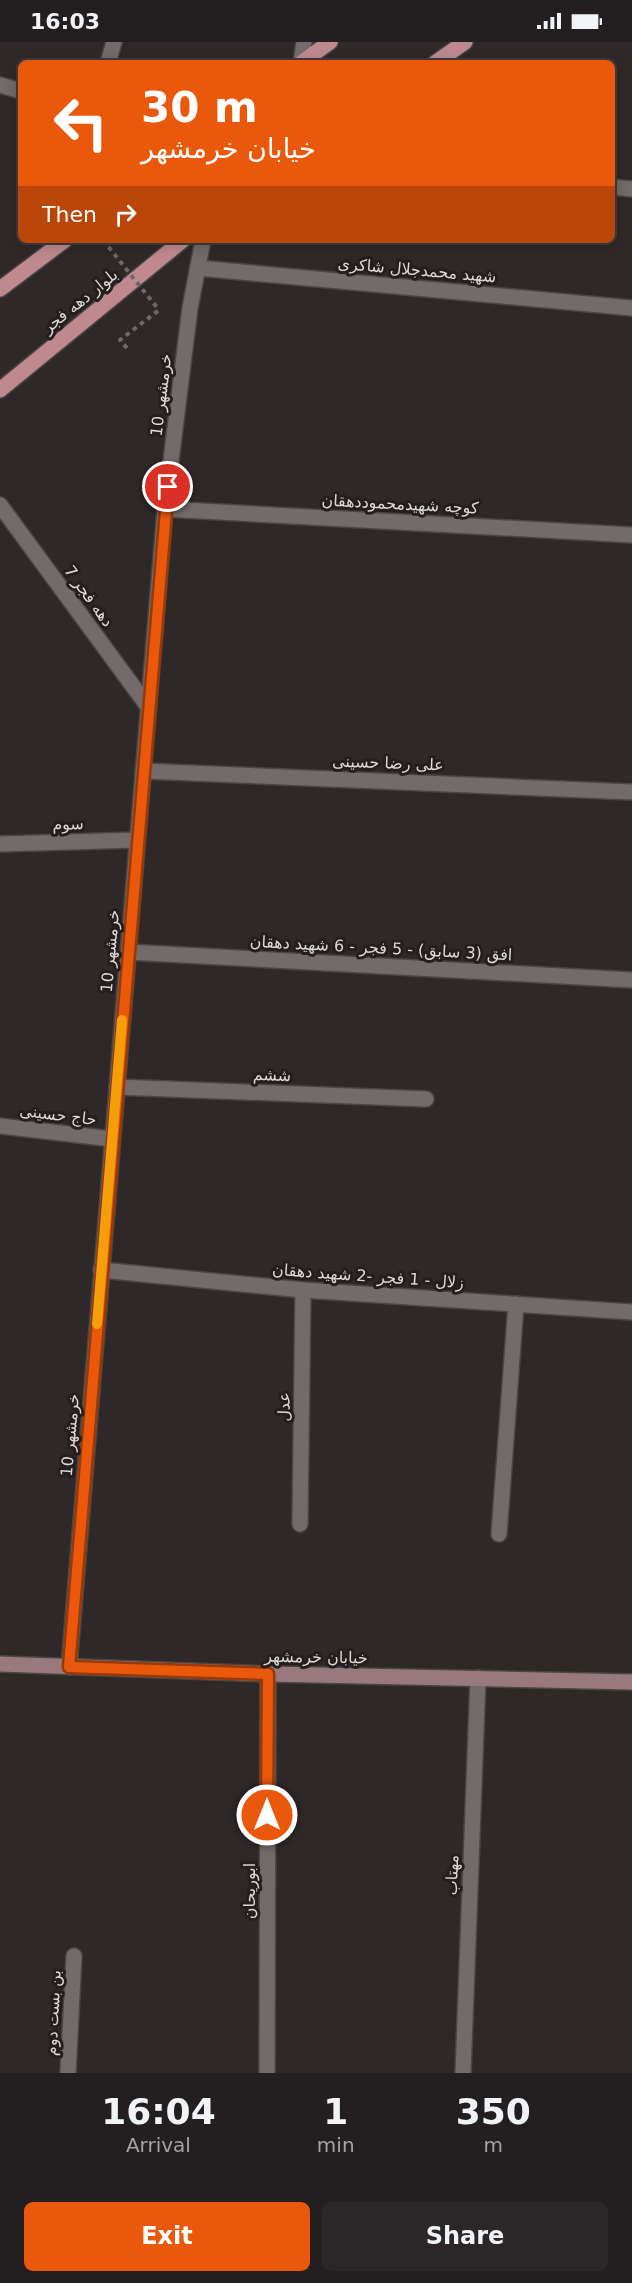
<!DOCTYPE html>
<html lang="en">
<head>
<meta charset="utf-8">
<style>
	body { margin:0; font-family:"DejaVu Sans",Cairo,sans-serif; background:#2b2728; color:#f1f3f6; height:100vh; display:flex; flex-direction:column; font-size:22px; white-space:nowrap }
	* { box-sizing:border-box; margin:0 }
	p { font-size:20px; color:#a3a2a4 }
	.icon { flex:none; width:33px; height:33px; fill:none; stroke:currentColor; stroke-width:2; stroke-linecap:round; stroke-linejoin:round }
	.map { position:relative; height:2031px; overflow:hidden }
	.details { display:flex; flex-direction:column; background:#231e1f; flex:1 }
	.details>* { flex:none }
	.banner { position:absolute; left:18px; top:18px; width:597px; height:183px; border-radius:9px; box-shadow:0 3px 15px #0003,0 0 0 2px #403c3d; background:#ea580c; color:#fff; overflow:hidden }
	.pin { position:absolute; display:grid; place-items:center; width:51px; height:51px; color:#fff; margin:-26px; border:3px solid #fff; border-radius:50%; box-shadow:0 2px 6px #0007 }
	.me { position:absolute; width:66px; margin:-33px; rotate:0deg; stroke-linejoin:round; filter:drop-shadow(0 0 4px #0008) }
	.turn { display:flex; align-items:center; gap:21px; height:126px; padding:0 24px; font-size:27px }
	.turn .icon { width:78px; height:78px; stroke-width:2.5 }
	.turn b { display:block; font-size:42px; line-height:51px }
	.then { display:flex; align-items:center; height:57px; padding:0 24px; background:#0003; gap:12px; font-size:22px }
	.eta { display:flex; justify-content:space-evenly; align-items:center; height:102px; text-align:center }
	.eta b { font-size:36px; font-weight:700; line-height:42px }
	.button { display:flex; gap:12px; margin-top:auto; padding:12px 24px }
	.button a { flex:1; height:69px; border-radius:9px; background:#ea580c; color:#fff; font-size:24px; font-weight:700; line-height:69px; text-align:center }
	.button a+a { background:#2b2728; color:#f1f3f6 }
	.status { display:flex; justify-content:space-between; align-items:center; height:42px; padding:0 30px; background:#231e1f; direction:ltr }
	.status svg { height:16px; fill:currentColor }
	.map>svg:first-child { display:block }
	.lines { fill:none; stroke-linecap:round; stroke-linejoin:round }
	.minor-casing { stroke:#4a4545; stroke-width:18 }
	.secondary-casing { stroke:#4a4545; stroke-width:18 }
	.primary-casing { stroke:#4a4545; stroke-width:18 }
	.path { stroke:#6e6869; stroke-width:4; stroke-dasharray:4.5 4.5; stroke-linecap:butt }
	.minor { stroke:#726a6b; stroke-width:15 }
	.secondary { stroke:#99797d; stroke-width:15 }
	.primary { stroke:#c08990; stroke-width:15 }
	.path-bridge { stroke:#6e6869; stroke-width:4; stroke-dasharray:4.5 4.5; stroke-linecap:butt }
	.route-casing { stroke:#983908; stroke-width:15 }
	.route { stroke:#ea580c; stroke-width:10 }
	.slow { stroke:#f59e0b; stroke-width:10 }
	.labels { text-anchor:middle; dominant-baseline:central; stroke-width:6; stroke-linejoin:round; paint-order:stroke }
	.street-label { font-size:16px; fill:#dcd8d8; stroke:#251e1f }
</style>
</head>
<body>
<div class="status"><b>16:03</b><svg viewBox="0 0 49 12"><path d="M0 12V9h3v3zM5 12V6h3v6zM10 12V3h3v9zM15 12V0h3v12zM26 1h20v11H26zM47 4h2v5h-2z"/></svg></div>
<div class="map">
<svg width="632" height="2031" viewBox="0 0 632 2031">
	<rect width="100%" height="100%" fill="#2f2829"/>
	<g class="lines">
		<defs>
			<g id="minor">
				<polyline points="108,21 114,0"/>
				<polyline points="301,21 304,0"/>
				<polyline points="0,43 21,49"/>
				<polyline points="612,145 632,147"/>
				<polyline points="198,226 632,266"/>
				<polyline points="0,463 149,666"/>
				<polyline points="165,467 632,493"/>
				<polyline points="143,729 632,750"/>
				<polyline points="0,802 137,798"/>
				<polyline points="128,910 632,938"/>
				<polyline points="117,1045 426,1057"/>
				<polyline points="0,1084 112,1097"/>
				<polyline points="101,1228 303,1248 632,1270"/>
				<polyline points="300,1482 303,1248"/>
				<polyline points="499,1492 516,1262"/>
				<polyline points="69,1625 165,467 190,266 203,198"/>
				<polyline points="68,2031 74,1914"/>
				<polyline points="267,2031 268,1632"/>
				<polyline points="463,2031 478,1636"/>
			</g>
			<polyline id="secondary" points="0,1622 268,1632 632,1640"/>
			<g id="primary">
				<polyline points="301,21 330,0"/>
				<polyline points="435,21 465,0"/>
				<polyline points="0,247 65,198"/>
				<polyline points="0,348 183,198"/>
			</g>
		</defs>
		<!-- minor casing -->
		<use href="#minor" class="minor-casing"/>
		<!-- secondary casing -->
		<use href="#secondary" class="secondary-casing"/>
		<!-- primary casing -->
		<use href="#primary" class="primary-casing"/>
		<!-- path -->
		<polyline class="path" points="127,306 120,298 159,268"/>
		<!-- minor -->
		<use href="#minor" class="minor"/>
		<!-- secondary -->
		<use href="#secondary" class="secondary"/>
		<!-- primary -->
		<use href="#primary" class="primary"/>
		<!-- path-bridge -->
		<polyline class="path-bridge" points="103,198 159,268"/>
	</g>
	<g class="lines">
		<defs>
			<polyline id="route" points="168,445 69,1625 268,1632 267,1773"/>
		</defs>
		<!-- route casing -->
		<use href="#route" class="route-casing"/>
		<!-- route -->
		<use href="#route" class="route"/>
		<!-- slow -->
		<polyline class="slow" points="97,1282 122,978"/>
	</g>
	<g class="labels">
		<!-- street labels -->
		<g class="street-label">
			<text transform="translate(417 228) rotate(5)">شهید محمدجلال شاکری</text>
			<text transform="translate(80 259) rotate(-39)">بلوار دهه فجر</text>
			<text transform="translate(161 353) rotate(-83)">خرمشهر 10</text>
			<text transform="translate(400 462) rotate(3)">کوچه شهیدمحموددهقان</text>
			<text transform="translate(89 554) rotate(54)">دهه فجر 7</text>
			<text transform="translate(388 721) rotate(2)">علی رضا حسینی</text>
			<text transform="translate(68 782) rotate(-2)">سوم</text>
			<text transform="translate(381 906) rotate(3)">افق (3 سابق) - 5 فجر - 6 شهید دهقان</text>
			<text transform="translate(110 909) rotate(-85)">خرمشهر 10</text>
			<text transform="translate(272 1033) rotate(2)">ششم</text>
			<text transform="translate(58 1073) rotate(7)">حاج حسینی</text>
			<text transform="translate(368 1234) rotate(4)">زلال - 1 فجر -2 شهید دهقان</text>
			<text transform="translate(284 1365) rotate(-89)">عدل</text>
			<text transform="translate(70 1393) rotate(-85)">خرمشهر 10</text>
			<text transform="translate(316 1615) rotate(1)">خیابان خرمشهر</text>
			<text transform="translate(452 1833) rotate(-88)">مهتاب</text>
			<text transform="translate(249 1849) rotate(-90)">ابوریحان</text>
			<text transform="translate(53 1971) rotate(-87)">بن بست دوم</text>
		</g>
	</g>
</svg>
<div class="pin" style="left:168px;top:445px;background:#d93025"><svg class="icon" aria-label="arrive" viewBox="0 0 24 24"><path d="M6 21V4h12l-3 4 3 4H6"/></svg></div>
<svg class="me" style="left:267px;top:1773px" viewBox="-20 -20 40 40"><circle r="17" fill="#ea580c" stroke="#fff" stroke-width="3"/><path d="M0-11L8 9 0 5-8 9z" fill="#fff"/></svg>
<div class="banner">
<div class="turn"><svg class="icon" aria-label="left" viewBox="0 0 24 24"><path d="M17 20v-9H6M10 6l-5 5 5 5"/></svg><div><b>30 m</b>خیابان خرمشهر</div></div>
<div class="then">Then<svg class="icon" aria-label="right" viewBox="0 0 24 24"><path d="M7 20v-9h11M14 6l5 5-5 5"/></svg></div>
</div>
</div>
<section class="details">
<div class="eta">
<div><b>16:04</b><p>Arrival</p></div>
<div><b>1</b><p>min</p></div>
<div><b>350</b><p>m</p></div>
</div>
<div class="button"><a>Exit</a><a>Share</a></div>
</section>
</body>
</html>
